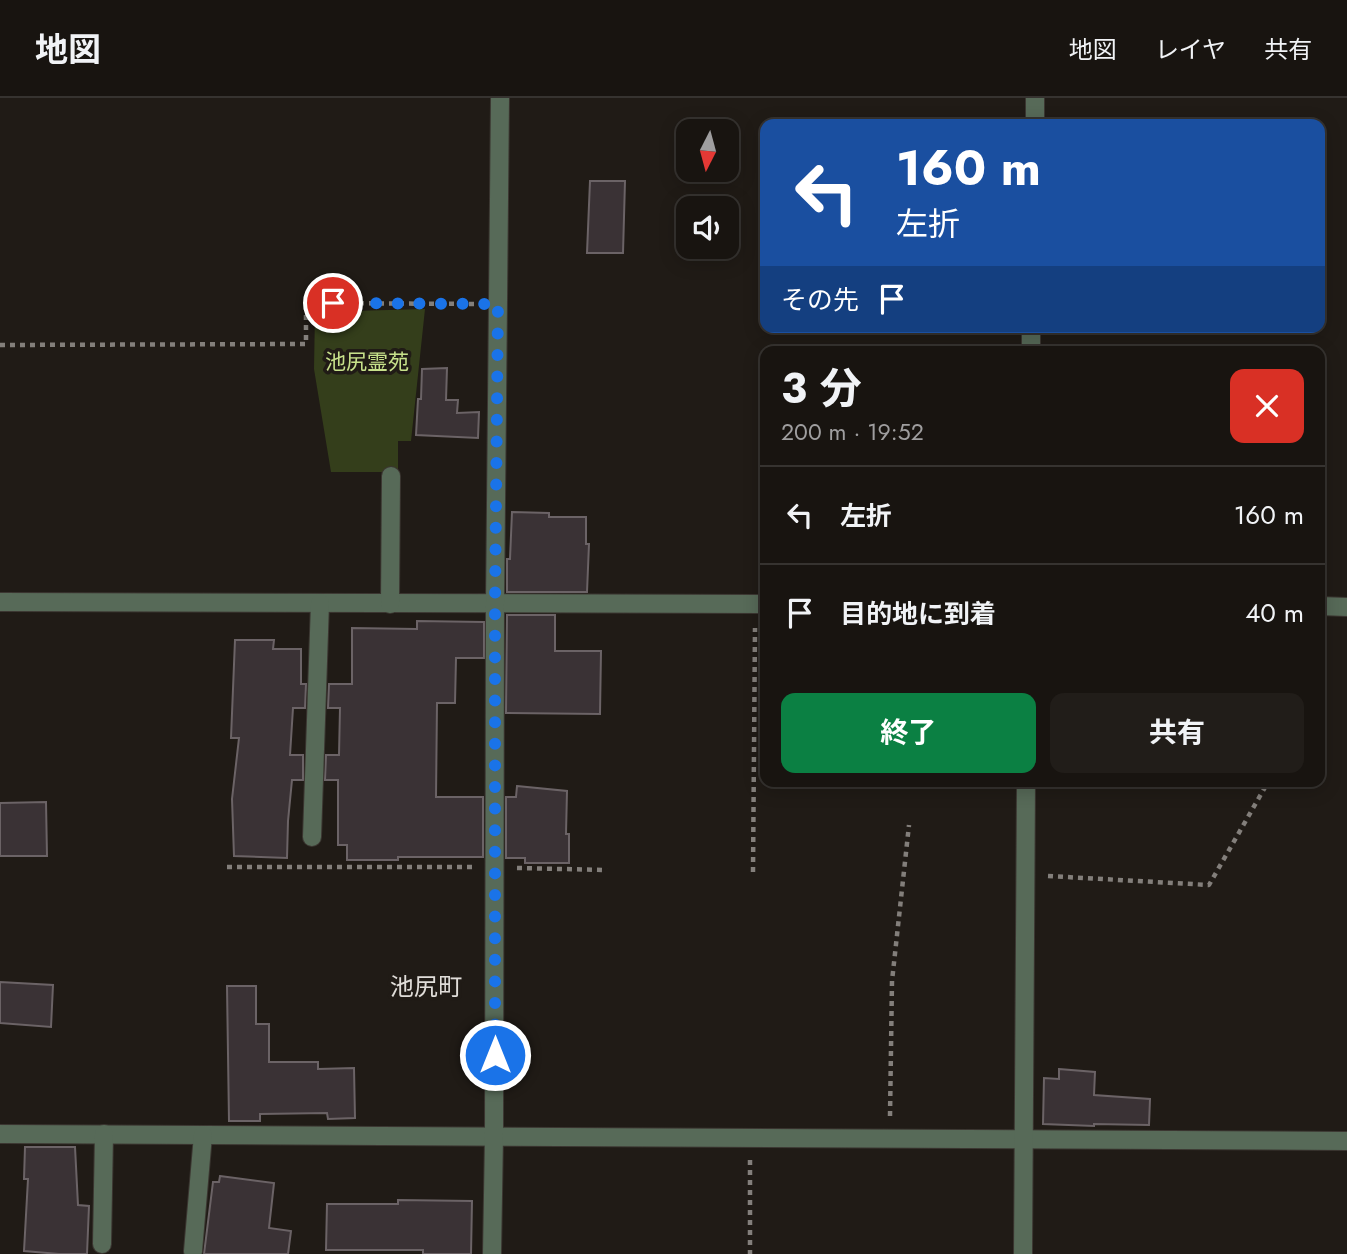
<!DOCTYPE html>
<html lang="ja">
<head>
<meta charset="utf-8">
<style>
	body { margin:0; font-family:Jost,"Noto Sans JP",sans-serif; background:#211d19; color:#f1f3f6; height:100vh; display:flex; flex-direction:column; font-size:26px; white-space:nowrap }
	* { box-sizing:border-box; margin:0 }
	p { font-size:23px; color:#9f9e9f }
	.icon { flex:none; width:38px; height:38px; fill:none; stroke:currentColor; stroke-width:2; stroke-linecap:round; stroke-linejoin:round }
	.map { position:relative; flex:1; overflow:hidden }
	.sheet { position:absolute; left:760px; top:248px; width:565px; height:441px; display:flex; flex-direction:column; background:#181410; border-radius:14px; box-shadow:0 4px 18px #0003,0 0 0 2px #363330 }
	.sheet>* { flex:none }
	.hud { position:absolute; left:760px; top:21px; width:565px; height:214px; border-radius:14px; box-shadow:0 4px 18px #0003,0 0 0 2px #363330; background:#1a4fa0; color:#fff; overflow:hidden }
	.needle { width:46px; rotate:186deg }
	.buttons { position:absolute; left:676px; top:21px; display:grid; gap:14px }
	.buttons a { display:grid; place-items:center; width:63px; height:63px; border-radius:14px; background:#181410; box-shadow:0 4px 18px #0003,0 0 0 2px #363330; font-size:35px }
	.pin { position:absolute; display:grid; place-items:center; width:60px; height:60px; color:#fff; margin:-30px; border:4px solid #fff; border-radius:50%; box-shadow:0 2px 7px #0007 }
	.me { position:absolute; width:77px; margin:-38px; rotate:0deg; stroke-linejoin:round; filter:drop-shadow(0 0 5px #0008) }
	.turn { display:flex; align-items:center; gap:24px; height:147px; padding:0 21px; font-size:32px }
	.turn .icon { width:91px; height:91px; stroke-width:2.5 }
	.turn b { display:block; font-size:49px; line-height:60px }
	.then { display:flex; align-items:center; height:66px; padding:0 21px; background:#0003; gap:14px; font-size:26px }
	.round { display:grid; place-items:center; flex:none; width:74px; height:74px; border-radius:14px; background:#211d19 }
	.headline { display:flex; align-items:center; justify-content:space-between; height:119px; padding:0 21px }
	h1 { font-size:42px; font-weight:700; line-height:52px }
	.button { display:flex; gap:14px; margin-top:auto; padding:14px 21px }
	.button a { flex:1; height:80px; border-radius:14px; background:#0b8043; color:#fff; font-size:28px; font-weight:700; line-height:80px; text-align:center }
	.button a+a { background:#211d19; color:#f1f3f6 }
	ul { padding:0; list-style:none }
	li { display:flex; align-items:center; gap:21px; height:98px; padding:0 21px; border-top:2px solid #363330 }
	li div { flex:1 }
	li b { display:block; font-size:26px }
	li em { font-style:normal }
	header { display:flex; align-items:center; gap:42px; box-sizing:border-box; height:98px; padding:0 35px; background:#181410; border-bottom:2px solid #363330 }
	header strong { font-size:33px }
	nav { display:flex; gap:38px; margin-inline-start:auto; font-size:24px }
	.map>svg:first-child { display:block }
	.green { fill:#343e1b }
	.building { fill:#3a3235; stroke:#6b6366; stroke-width:2 }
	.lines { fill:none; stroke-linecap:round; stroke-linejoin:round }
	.minor-casing { stroke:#3b3631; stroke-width:20 }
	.path { stroke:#837f7b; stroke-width:4.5; stroke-dasharray:5 5; stroke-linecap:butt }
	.minor { stroke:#576a58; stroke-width:18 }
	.route { stroke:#1a73e8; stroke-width:12; stroke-dasharray:0 21.6 }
	.labels { text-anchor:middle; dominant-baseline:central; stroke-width:7; stroke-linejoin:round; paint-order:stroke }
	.park-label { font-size:21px; fill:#c7e18b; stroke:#201b16 }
	.quarter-label { font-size:24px; fill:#e0ddd9; stroke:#201b16 }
</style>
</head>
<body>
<header>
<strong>地図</strong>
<nav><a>地図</a><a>レイヤ</a><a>共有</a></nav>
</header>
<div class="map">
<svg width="1347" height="1156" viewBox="0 0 1347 1156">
	<rect width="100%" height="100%" fill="#201b16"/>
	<!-- green -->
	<polygon class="green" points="425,211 411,343 398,343 398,374 331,374 314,271 315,214"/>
	<!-- building -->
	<g class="building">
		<polygon points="590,83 625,83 623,155 587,155"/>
		<polygon points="447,270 446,302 458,302 457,315 479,314 478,340 416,337 418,301 421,301 422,271"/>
		<polygon points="512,414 549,415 549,419 586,419 586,446 589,446 587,494 507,494 507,461 510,461"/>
		<polygon points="507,517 555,517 555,553 601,553 600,616 506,615"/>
		<polygon points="417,523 484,524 484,560 456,560 455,605 437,605 436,699 483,699 483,759 398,759 398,762 347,762 347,747 338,747 338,682 325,682 326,657 339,657 340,610 328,610 329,586 352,586 352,530 417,531"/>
		<polygon points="235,542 274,542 273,551 301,551 301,586 306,586 305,610 293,610 290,657 303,657 303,682 292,682 288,723 287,760 234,758 232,701 239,640 231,640"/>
		<polygon points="517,688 567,693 566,736 569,736 569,765 525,765 525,760 506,760 506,699 516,699"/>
		<polygon points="46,704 47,758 0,758 0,705"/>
		<polygon points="0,884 53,887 51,929 0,925"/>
		<polygon points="227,888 256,888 256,926 269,926 269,964 318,964 318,971 354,970 355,1020 328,1021 327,1015 260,1016 260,1023 229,1023"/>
		<polygon points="1059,971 1095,974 1094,997 1150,1001 1149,1027 1094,1026 1094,1028 1043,1026 1044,980 1059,981"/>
		<polygon points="25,1049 75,1049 78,1107 89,1108 87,1156 59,1156 24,1153 28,1081 24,1081"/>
		<polygon points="220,1078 274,1085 269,1130 291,1133 288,1156 204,1156 213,1084 219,1084"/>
		<polygon points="398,1102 472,1103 471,1156 423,1156 423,1152 326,1152 327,1106 398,1106"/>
	</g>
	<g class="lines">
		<defs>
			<g id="minor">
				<polyline points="1035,26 1035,0"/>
				<polyline points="1031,254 1031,229"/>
				<polyline points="0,504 765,506"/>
				<polyline points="390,506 391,378"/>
				<polyline points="1320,508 1347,509"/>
				<polyline points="312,739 320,505"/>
				<polyline points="0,1036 1347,1043"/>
				<polyline points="102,1146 104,1036"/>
				<polyline points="193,1153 203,1037"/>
				<polyline points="492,1156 494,1038 495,506 500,0"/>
				<polyline points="1023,1156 1026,684"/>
			</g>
		</defs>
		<!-- minor casing -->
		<use href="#minor" class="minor-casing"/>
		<!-- path -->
		<g class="path">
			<polyline points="0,247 306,246 306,205 476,206"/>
			<polyline points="227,769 473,769"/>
			<polyline points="517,770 607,772"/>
			<polyline points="753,774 755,530"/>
			<polyline points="1048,778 1209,787 1268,684"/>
			<polyline points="890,1018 892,883 909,727"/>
			<polyline points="750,1062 750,1156"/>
		</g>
		<!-- minor -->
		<use href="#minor" class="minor"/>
	</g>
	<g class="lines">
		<!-- route -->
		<polyline class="route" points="333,205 498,206 495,506 495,957"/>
	</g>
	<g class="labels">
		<!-- park labels -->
		<g class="park-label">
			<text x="367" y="264">池尻霊苑</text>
		</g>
		<!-- quarter labels -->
		<g class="quarter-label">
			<text x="426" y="888">池尻町</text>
		</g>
	</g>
</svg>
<div class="buttons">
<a><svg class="needle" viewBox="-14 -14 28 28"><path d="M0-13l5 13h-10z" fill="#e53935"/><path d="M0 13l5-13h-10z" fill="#9f9e9f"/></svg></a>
<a><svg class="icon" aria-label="sound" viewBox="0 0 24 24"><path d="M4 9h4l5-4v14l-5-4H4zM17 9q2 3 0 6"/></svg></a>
</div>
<div class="pin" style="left:333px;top:205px;background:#d93025"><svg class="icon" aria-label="arrive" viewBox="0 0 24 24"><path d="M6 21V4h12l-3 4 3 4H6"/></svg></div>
<svg class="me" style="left:495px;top:957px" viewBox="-20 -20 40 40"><circle r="17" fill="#1a73e8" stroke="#fff" stroke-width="3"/><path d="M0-11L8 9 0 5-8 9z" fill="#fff"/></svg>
<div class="hud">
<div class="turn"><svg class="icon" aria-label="left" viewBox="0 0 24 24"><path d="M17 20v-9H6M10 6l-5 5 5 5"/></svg><div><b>160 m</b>左折</div></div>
<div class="then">その先<svg class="icon" aria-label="arrive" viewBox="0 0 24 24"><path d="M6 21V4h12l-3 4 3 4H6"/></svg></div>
</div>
<section class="sheet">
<div class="headline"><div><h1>3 分</h1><p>200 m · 19:52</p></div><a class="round" style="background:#d93025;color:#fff"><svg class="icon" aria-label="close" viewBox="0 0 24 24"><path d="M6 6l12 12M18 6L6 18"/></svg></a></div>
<ul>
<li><svg class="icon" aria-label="left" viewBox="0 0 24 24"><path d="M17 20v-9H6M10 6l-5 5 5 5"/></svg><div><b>左折</b></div><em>160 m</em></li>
<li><svg class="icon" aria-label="arrive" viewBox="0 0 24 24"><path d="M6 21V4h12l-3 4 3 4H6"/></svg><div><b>目的地に到着</b></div><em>40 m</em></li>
</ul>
<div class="button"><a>終了</a><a>共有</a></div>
</section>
</div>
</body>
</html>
